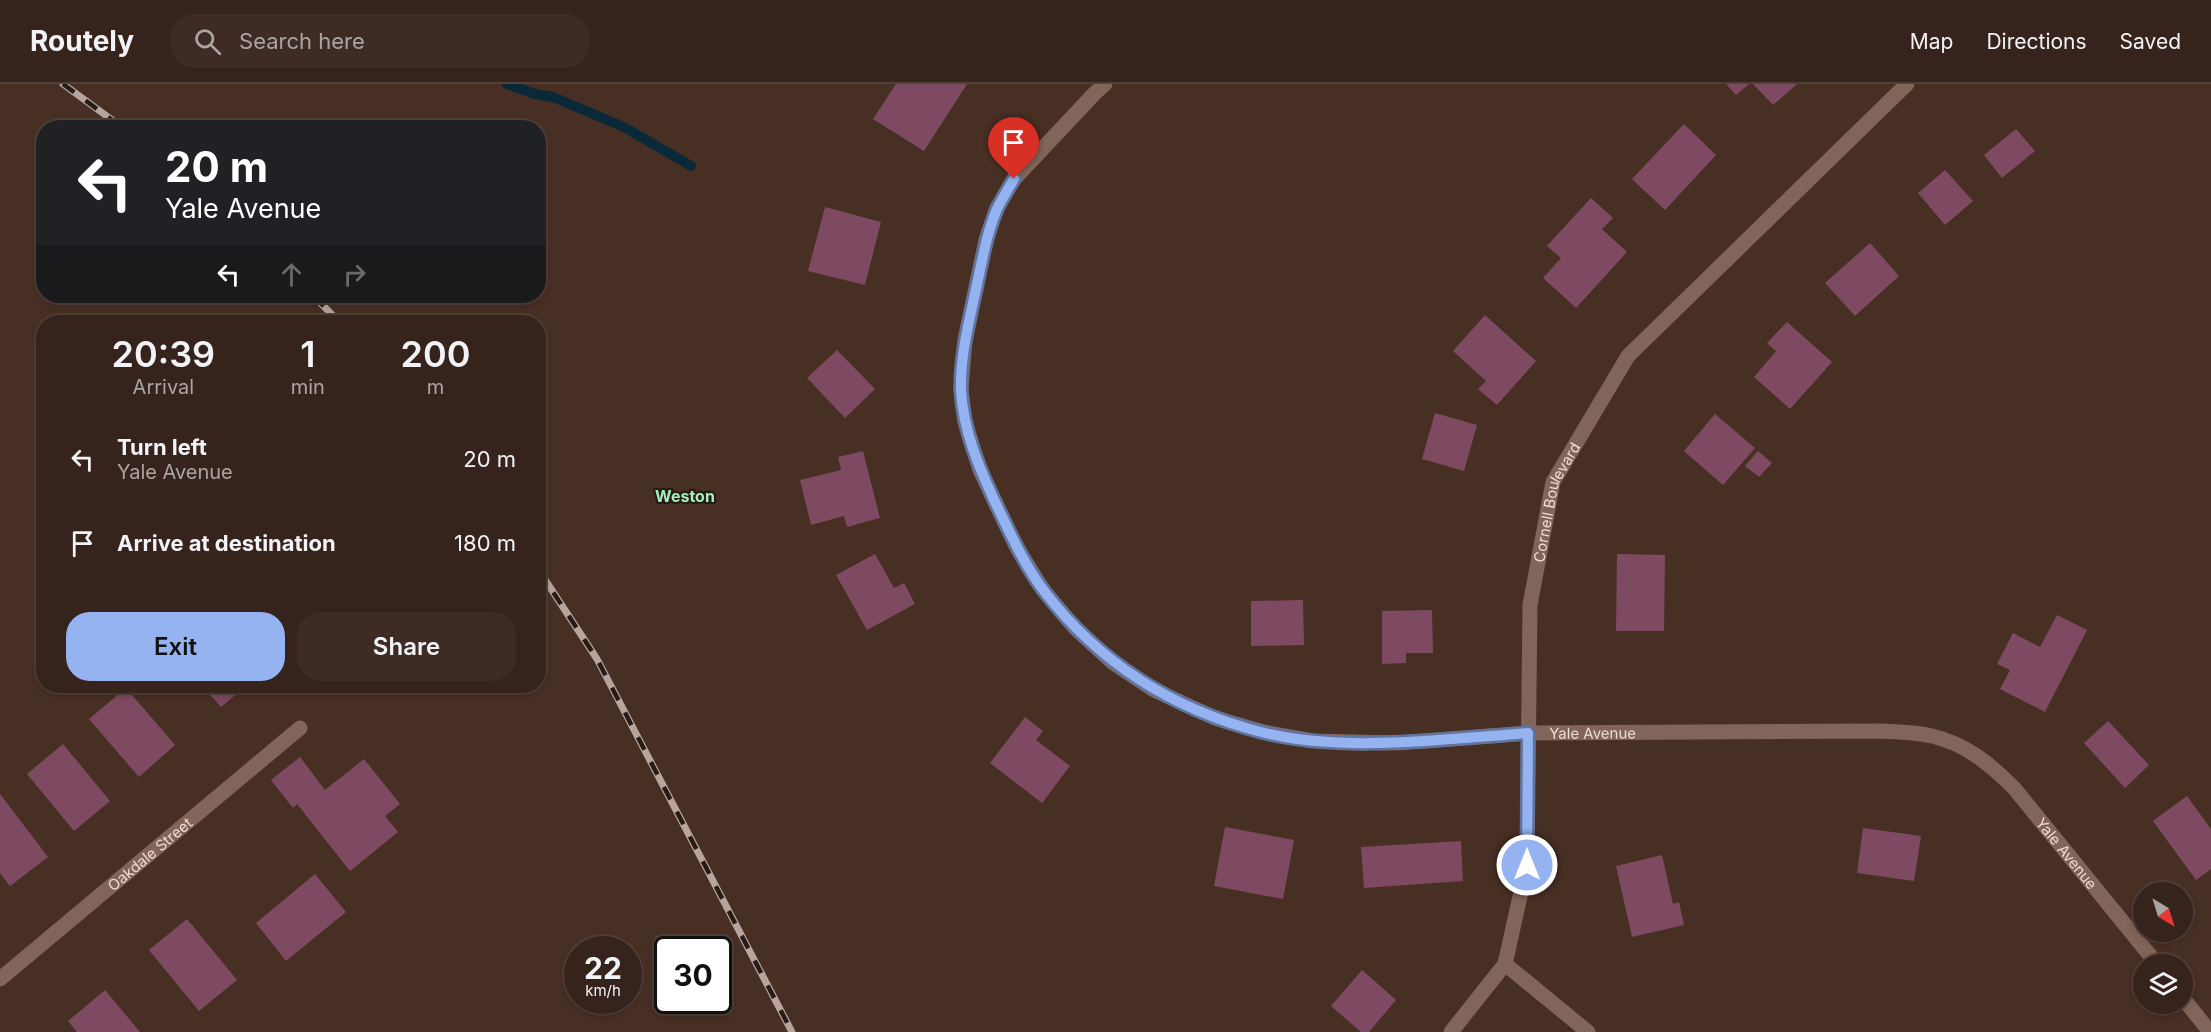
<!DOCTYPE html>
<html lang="en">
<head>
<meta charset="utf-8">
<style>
	body { margin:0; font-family:Inter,sans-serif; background:#3d2b24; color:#f1f3f6; height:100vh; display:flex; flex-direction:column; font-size:22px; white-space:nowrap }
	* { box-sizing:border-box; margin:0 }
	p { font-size:20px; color:#aaa4a3 }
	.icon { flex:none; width:33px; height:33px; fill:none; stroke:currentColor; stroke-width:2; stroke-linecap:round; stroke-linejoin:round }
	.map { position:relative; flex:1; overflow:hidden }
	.drawer { position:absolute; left:36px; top:231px; width:510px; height:378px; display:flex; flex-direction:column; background:#36231b; border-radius:24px; box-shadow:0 3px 9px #0003,0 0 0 2px #50403a }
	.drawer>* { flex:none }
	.banner { position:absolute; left:36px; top:36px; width:510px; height:183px; border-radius:24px; box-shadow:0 3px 9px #0003,0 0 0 2px #50403a; background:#202124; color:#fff; overflow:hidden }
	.needle { width:39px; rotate:142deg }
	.buttons { position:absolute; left:2133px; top:798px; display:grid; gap:12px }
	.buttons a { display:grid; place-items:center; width:60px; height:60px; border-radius:50%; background:#36231b; box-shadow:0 3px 9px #0003,0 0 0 2px #50403a; font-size:30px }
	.speed { position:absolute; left:564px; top:852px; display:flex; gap:12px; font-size:30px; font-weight:700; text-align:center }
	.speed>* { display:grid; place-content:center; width:78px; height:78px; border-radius:50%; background:#36231b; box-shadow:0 3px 9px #0003,0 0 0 2px #50403a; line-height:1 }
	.speed small { font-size:15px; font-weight:400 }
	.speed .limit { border:3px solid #111; border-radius:9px; background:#fff; color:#111 }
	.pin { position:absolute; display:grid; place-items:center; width:51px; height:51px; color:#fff; margin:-62px -26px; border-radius:50% 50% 50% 0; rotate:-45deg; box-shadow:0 0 6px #0007 }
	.pin .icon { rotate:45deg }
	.me { position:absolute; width:66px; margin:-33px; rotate:0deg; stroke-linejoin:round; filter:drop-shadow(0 0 4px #0008) }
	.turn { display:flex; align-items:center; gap:21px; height:126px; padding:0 30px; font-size:27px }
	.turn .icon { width:78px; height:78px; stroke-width:2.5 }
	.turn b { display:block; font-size:42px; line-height:51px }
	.lanes { display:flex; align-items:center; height:57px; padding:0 30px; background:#0003; justify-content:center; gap:30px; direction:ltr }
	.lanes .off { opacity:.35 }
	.eta { display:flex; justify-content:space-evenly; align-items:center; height:102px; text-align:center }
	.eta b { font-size:36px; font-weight:600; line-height:42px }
	.button { display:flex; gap:12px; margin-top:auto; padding:12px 30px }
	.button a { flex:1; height:69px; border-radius:24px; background:#95b2f1; color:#111; font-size:24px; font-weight:600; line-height:69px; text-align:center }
	.button a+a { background:#3d2b24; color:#f1f3f6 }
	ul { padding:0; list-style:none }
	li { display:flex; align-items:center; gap:18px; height:84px; padding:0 30px }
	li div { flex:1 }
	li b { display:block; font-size:22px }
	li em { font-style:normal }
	header { display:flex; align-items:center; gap:36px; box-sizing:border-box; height:84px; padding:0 30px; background:#36231b; border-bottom:2px solid #50403a }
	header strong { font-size:28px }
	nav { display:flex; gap:33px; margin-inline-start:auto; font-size:21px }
	.search { width:420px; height:54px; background:#3d2b24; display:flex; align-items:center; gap:15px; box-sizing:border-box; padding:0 21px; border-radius:24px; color:#aaa4a3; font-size:22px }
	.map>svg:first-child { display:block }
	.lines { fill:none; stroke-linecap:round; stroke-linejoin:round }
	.stream { stroke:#092938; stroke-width:10 }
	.building { fill:#7e4a62 }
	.minor { stroke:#826559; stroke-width:15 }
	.rail-casing { stroke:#b7a49c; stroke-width:7 }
	.rail { stroke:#261b15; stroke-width:4.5; stroke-dasharray:14; stroke-linecap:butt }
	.route-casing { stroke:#61749d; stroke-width:15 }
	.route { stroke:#95b2f1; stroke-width:10 }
	.labels { text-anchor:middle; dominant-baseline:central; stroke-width:4.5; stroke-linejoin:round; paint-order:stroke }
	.street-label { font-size:15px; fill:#eddcd5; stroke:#261b15 }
	.neighbourhood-label { font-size:16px; font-weight:bold; fill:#a6eebc; stroke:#261b15 }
</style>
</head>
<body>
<header>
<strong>Routely</strong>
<div class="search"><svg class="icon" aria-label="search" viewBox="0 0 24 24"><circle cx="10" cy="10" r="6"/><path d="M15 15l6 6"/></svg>Search here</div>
<nav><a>Map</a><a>Directions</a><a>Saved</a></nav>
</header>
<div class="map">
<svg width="2211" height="948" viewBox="0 0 2211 948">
	<rect width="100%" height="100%" fill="#482f24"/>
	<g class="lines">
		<!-- stream -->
		<polyline class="stream" points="507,0 535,10 553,13 624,43 691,82"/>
	</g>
	<!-- building -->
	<g class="building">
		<polygon points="896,0 967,0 924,67 873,35"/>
		<polygon points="1726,0 1749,0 1736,11"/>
		<polygon points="1753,0 1797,0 1773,21"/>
		<polygon points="1684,40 1716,71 1665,126 1632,95"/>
		<polygon points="2016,45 2035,67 2002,94 1984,71"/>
		<polygon points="1945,86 1973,117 1945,141 1918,109"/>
		<polygon points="1591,114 1613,134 1602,145 1627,168 1576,224 1543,194 1561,174 1547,162"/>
		<polygon points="825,123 881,138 865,201 808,187"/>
		<polygon points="1870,159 1899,192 1855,232 1825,199"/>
		<polygon points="1485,231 1536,277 1497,321 1478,305 1486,297 1453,267"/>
		<polygon points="1787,238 1832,278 1790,325 1754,293 1776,267 1767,259"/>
		<polygon points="837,266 875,305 845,334 807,294"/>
		<polygon points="1435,329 1477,341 1464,387 1422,375"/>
		<polygon points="1715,330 1755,364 1723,401 1684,367"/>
		<polygon points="863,367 880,434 847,443 844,432 811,441 800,396 841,386 838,373"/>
		<polygon points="1758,367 1772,379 1759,393 1745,382"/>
		<polygon points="875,470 894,504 904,499 915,520 867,546 836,491"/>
		<polygon points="1617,470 1665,471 1664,547 1616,547"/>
		<polygon points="1303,516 1304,561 1251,562 1251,517"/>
		<polygon points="1432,526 1433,569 1406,569 1406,579 1382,580 1382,527"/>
		<polygon points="2057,531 2087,546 2045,628 2000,605 2010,586 1997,580 2013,549 2040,563"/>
		<polygon points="202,602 246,602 221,623"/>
		<polygon points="126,604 175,661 139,693 89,635"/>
		<polygon points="1025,633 1043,647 1036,656 1070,682 1042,719 990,679"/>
		<polygon points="2108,637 2149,681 2125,704 2084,659"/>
		<polygon points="63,660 110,717 74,747 27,690"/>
		<polygon points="300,673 325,706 364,675 400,720 385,732 398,748 350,787 297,720 293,724 271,696"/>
		<polygon points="0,710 48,773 10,802 0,789"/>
		<polygon points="2187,712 2211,745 2211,785 2196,796 2153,737"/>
		<polygon points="1225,743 1294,756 1283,815 1214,802"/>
		<polygon points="1863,744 1921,752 1914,797 1857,789"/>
		<polygon points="1461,757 1463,797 1364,804 1361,763"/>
		<polygon points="1662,771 1673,820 1679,818 1684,841 1632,853 1616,782"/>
		<polygon points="315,790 346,828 286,877 256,839"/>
		<polygon points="187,835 237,896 199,927 149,866"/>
		<polygon points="1362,886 1396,916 1369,948 1361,948 1331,922"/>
		<polygon points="105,906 140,948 77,948 68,937"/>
	</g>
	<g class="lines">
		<!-- minor -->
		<g class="minor">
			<path id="s1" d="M 1105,0 L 1094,10 L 1014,95 L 997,124 L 986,156 L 965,256 L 961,306 L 965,338 L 980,386 L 1016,462 L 1043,506 L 1075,544 L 1112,578 L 1154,606 L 1215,634 L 1263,648 L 1313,657 L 1397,659 L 1528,649 L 1880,647 C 1897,648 1915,648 1932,652 C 1966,660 1990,680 2014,704 L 2157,880"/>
			<polyline points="1505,880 1588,948"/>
			<path id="s2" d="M 0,895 L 300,644"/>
			<polyline points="2182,913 2210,948"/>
			<path id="s3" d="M 1451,948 L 1505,880 L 1527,781 L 1530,521 L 1553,398 L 1628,272 L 1907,0"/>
		</g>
		<defs>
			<g id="rail">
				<polyline points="63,0 123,44"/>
				<polyline points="314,212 339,238"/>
				<polyline points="538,485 597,575 792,948"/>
			</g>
		</defs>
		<!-- rail casing -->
		<use href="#rail" class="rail-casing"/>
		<!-- rail -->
		<use href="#rail" class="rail"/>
	</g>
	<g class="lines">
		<defs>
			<path id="route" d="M 1014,95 C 1008,105 1002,115 997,125 C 986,151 982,178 976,205 C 969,238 960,272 961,306 C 963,347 980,386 997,422 C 1011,451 1025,482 1044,507 C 1100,580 1172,625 1261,648 C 1342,669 1445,655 1528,649 L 1527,781"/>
		</defs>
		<!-- route casing -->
		<use href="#route" class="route-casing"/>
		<!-- route -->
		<use href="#route" class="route"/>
	</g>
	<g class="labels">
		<!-- street labels -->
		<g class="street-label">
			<text stroke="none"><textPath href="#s3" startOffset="555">Cornell Boulevard</textPath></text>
			<text stroke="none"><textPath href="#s1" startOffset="1168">Yale Avenue</textPath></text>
			<text stroke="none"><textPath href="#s2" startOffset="195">Oakdale Street</textPath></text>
			<text stroke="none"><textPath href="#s1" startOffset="1690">Yale Avenue</textPath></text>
		</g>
		<!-- neighbourhood labels -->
		<g class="neighbourhood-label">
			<text x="685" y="412">Weston</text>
		</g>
	</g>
</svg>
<div class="buttons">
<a><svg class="needle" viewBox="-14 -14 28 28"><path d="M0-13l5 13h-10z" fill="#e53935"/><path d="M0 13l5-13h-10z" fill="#aaa4a3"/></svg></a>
<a><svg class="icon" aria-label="layers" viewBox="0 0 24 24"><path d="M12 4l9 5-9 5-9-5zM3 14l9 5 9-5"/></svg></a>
</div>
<div class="speed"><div>22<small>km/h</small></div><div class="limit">30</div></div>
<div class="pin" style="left:1014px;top:95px;background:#d93025"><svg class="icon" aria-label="arrive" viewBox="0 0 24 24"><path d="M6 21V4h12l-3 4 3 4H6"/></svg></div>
<svg class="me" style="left:1527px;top:781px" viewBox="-20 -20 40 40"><circle r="17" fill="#95b2f1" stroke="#fff" stroke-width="3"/><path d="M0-11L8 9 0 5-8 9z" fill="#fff"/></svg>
<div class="banner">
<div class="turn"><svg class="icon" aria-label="left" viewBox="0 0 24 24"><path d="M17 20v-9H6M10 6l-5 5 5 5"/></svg><div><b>20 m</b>Yale Avenue</div></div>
<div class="lanes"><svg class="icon" aria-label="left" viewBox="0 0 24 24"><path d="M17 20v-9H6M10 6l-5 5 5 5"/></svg><svg class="icon off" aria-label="ahead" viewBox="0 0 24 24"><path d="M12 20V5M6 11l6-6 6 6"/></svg><svg class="icon off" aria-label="right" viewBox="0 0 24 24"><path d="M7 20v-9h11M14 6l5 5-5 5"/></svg></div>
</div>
<section class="drawer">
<div class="eta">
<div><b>20:39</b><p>Arrival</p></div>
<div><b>1</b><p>min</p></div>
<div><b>200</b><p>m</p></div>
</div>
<ul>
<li><svg class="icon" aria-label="left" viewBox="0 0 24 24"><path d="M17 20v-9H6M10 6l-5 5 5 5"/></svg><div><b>Turn left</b><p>Yale Avenue</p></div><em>20 m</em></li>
<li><svg class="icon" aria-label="arrive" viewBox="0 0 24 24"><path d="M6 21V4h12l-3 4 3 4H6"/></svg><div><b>Arrive at destination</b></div><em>180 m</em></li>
</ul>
<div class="button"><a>Exit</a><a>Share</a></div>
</section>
</div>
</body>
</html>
